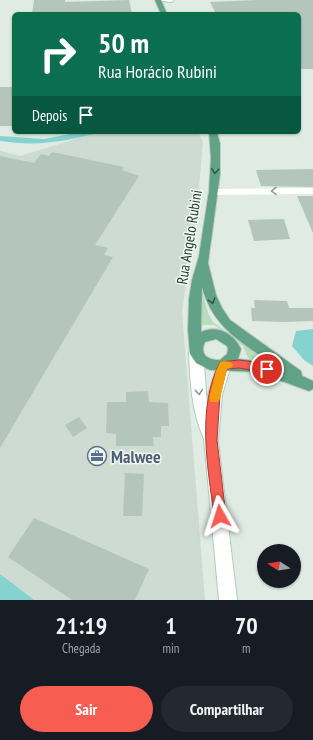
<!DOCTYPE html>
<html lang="pt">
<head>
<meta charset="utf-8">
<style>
	body { margin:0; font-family:"PT Sans Narrow",sans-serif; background:#242831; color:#f1f3f6; height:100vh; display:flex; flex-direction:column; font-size:15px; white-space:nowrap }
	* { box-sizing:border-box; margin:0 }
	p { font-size:13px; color:#9ea1a6 }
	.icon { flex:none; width:22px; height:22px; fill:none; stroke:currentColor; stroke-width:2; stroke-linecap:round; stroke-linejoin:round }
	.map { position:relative; height:600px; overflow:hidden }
	.panel { display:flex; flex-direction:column; background:#171b24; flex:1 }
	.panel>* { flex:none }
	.hud { position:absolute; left:12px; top:12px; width:289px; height:122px; border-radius:6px; box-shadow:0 1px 3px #0004; background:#0b6e4f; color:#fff; overflow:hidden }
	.needle { width:26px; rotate:282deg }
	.buttons { position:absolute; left:257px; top:544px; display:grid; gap:8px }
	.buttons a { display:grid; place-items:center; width:44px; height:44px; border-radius:50%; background:#171b24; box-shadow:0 1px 3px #0004; font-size:20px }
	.pin { position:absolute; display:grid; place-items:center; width:34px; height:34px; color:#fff; margin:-17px; border:2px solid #fff; border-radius:50%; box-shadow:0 1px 4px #0007 }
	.me { position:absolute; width:44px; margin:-22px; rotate:354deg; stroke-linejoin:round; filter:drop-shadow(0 0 3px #0008) }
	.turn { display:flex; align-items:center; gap:14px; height:84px; padding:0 20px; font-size:18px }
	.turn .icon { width:52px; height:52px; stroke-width:2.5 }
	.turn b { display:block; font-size:28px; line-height:34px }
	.then { display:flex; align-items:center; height:38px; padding:0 20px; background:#0003; gap:8px; font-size:15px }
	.eta { display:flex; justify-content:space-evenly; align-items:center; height:68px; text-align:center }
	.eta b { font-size:24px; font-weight:600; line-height:28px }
	.action { display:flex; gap:8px; margin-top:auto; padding:8px 20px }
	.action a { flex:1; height:46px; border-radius:24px; background:#f75d51; color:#fff; font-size:16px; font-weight:600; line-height:46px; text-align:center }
	.action a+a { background:#242831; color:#f1f3f6 }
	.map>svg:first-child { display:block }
	.built { fill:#cddbd2 }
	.green { fill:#b7ddba }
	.water { fill:#84d3d1 }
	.building { fill:#b4c6bc }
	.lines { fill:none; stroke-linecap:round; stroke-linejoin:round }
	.secondary-casing { stroke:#b2cbbd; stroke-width:2 }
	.primary-casing { stroke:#c0c8c5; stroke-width:2 }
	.street { fill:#fff; fill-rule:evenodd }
	.secondary { fill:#fff; fill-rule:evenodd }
	.primary { fill:#62a286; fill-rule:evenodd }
	.oneway { stroke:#335a49 }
	.oneway2 { stroke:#8f9d97 }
	.route { fill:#f75d51; stroke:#a13c35 }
	.slow { fill:#f59e0b }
	.labels { text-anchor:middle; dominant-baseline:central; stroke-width:3; stroke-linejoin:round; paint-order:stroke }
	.street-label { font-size:15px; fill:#1f3b2f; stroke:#eff7f2 }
	.near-service-label { font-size:18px; font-weight:bold; fill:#4e5e75; stroke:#eff7f2; text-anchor:start }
</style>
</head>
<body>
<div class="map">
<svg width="313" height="600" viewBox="0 0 313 600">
	<rect width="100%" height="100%" fill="#dfebe3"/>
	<!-- built -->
	<polygon class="built" points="98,132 198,132 203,142 198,198 182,312 205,600 0,600 0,151 20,156"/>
	<!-- green -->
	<polygon class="green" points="202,290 208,313 213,322 275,366 248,358 243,346 219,328 214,325 201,325"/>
	<!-- water -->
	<g class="water">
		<path d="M 80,132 L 103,132 C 65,141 39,147 0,141 L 0,136 L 44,139 Z"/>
		<polygon points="313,329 313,366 304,360 292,346 296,331"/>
		<polygon points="0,574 34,600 0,600"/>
	</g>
	<!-- building -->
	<g class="building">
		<polygon points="34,0 65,0 65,2 129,0 132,14 32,14"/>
		<polygon points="256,0 313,0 313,69 299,69 299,14 216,14 210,2"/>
		<rect x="0" y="87" width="14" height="39"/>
		<polygon points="52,152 124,167 122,170 139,176 95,245 108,248 104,255 113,257 0,448 0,156 34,163 41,154 49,156"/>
		<polygon points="313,169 313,187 261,186 256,170"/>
		<polygon points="297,196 313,196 313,233"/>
		<polygon points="284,219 290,239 254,241 248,220"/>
		<polygon points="254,300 287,301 289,308 313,308 313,321 283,322 252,321 251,308 255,308"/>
		<polygon points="148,391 149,402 168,403 169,426 161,426 161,437 153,437 154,446 116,446 116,434 106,433 107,402 126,402 126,392"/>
		<polygon points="79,417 87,428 73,437 65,425"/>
		<polygon points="125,473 144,474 142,516 123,516"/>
		<polygon points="34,518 149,569 135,600 72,600 8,557"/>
	</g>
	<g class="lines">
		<defs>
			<g id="secondary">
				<polygon points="155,0 174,0 171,2"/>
				<path d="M 196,348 L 201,349 L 203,353 L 207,404 L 208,395 L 219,361 L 224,360 L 229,361 L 231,365 L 222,395 L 218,441 L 237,600 L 219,600 L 204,439 C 192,412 190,383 189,353 L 191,349 Z"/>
			</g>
			<g id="primary">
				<polygon points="155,0 161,0 167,14 161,14"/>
				<path d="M 209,132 L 217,132 L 220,144 L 220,174 L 208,263 L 216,295 L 222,308 L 230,320 L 301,371 L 302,376 L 313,381 L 313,389 L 309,391 L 257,372 L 210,370 L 196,363 L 190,354 L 188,330 L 189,299 L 192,280 L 199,256 L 209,191 L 211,158 ZM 202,287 C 213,328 241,341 273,365 L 249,360 L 238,359 L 241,349 C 234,334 218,324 201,332 ZM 216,339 L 227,346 L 228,349 L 227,354 L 220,360 C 208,360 199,355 205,342 Z"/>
			</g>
		</defs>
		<!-- secondary casing -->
		<use href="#secondary" class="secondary-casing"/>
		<!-- primary casing -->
		<use href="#primary" class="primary-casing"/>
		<!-- street -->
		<polygon class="street" points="313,188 313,194 213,195 208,192 213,189"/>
		<!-- secondary -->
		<use href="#secondary" class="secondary"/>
		<!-- primary -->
		<use href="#primary" class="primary"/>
	</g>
	<!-- one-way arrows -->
	<defs><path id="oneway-chevron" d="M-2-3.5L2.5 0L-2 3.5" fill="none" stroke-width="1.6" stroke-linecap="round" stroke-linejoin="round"/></defs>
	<g class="oneway">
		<use href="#oneway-chevron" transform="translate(215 171) rotate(95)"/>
		<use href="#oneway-chevron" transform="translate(212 301) rotate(72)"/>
	</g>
	<g class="oneway2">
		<use href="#oneway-chevron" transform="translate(274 191) rotate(179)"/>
		<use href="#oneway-chevron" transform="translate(199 392) rotate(84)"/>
	</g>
	<!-- route -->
	<path class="route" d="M 239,360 L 267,364 L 272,369 L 267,373 L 239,368 L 227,369 L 226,371 L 220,395 L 217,440 L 226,516 L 224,521 L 220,522 L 215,521 L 214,516 C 208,467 196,409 220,362 Z"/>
	<!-- slow -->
	<polygon class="slow" points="224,361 231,362 233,365 231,368 227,369 220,399 218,402 211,402 209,399 216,371 220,362"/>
	<!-- icons -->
	<defs>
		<symbol id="office-ring" viewBox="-11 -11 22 22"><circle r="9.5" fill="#eff7f2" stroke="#5c6f8a" stroke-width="1.5"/><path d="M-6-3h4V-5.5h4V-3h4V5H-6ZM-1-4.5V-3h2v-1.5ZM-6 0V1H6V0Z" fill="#5c6f8a"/></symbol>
	</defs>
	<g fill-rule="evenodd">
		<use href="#office-ring" x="86" y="445" width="22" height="22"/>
	</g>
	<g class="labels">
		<!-- street labels -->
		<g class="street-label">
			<text transform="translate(189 237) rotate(-81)">Rua Angelo Rubini</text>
		</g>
		<!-- near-service labels -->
		<g class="near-service-label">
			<text x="111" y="456">Malwee</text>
		</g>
	</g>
</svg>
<div class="buttons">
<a><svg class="needle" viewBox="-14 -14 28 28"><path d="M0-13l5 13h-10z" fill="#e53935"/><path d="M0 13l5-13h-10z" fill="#9ea1a6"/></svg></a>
</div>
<div class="pin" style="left:267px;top:369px;background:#d93025"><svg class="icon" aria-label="arrive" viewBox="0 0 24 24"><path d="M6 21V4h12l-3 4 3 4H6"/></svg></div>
<svg class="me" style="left:220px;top:516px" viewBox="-20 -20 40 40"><path d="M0-17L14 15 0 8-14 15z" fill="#f75d51" stroke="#fff" stroke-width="4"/></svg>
<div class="hud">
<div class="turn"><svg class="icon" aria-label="right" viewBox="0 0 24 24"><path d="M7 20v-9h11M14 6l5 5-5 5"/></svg><div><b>50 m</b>Rua Horácio Rubini</div></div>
<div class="then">Depois<svg class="icon" aria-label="arrive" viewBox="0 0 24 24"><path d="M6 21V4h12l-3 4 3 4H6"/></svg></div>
</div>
</div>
<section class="panel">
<div class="eta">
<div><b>21:19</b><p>Chegada</p></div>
<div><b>1</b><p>min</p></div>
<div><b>70</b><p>m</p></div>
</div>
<div class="action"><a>Sair</a><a>Compartilhar</a></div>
</section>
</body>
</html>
